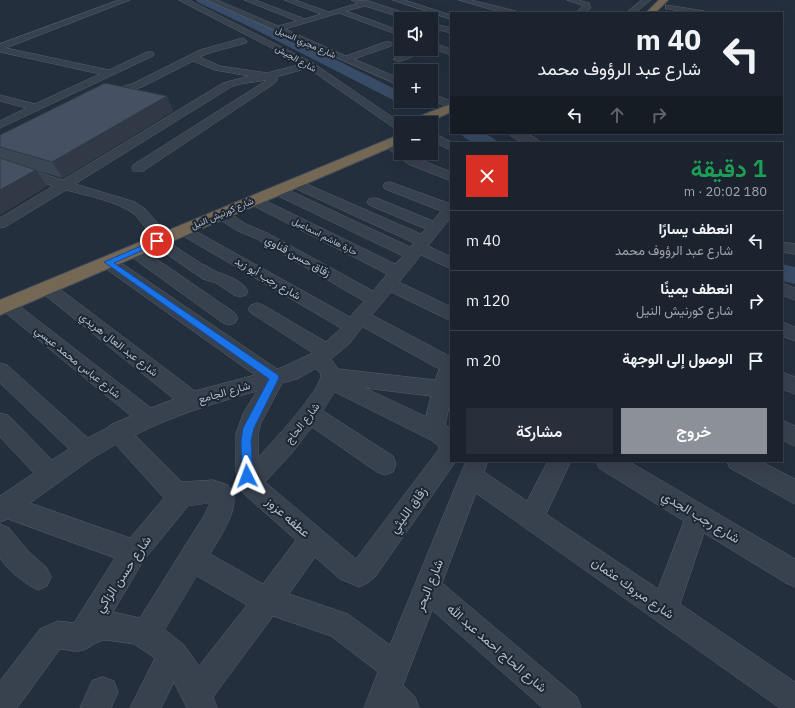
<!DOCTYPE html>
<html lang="ar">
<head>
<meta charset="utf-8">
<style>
	body { margin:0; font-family:"IBM Plex Sans",Vazirmatn,sans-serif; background:#282f3a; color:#f1f3f6; direction:rtl; height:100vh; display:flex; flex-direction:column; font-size:15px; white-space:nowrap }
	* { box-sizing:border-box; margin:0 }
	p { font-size:13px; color:#a0a4aa }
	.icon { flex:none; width:22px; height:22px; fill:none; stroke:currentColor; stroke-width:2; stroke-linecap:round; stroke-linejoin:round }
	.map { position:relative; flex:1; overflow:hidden; direction:ltr }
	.drawer { position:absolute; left:450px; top:142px; width:333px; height:320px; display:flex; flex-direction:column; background:#1b232e; border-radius:0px; box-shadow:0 4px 16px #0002,0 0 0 1px #39404a; direction:rtl }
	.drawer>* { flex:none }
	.banner { position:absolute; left:450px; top:12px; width:333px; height:122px; border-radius:0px; box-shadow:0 4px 16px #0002,0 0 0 1px #39404a; direction:rtl; background:#1b232e; color:#f1f3f6; overflow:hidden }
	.fabs { position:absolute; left:394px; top:12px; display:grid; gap:8px }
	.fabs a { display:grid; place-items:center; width:44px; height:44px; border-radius:0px; background:#1b232e; box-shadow:0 4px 16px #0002,0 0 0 1px #39404a; font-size:20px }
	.pin { position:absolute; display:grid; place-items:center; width:34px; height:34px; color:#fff; margin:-17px; border:2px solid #fff; border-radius:50%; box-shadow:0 1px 4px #0007 }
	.me { position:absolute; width:44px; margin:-22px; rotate:357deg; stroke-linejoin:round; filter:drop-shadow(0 0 3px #0008) }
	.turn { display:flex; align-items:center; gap:14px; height:84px; padding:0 16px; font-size:18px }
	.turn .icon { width:52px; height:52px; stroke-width:2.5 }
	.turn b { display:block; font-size:28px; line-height:34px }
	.lanes { display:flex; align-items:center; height:38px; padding:0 16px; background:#0003; justify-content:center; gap:20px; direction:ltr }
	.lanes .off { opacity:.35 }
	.round { display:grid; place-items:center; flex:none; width:42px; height:42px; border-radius:0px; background:#282f3a }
	.overview { display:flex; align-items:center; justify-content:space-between; height:68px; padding:0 16px }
	h1 { font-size:24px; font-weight:600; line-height:30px; color:#1e9e55 }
	.primary-button { display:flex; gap:8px; margin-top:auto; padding:8px 16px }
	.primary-button a { flex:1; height:46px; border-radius:0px; background:#8c9099; color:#fff; font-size:16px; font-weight:600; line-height:46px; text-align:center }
	.primary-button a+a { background:#282f3a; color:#f1f3f6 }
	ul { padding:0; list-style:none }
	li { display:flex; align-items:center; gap:12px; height:60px; padding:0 16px; border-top:1px solid #39404a }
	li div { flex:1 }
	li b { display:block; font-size:15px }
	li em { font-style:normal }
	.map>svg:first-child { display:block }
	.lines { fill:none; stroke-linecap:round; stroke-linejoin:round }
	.river { fill:#394c67; fill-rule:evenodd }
	.minor-casing { stroke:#565f6c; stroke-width:1 }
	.highway-casing { stroke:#434c59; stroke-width:2 }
	.minor { fill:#38414e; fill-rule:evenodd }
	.highway { fill:#746855; fill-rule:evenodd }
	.wall { fill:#3b4654 }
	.shaded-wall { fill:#303945 }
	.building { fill:#455162; stroke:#303945 }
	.route { fill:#1a73e8; stroke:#114b97 }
	.labels { text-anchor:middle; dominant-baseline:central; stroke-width:4; stroke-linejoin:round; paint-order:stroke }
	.far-street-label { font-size:9px; fill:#b4bcc9; stroke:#1d2633 }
	.street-label { font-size:11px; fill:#b4bcc9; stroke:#1d2633 }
	.near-street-label { font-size:13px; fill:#b4bcc9; stroke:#1d2633 }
</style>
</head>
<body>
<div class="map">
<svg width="795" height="708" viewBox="0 0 795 708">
	<rect width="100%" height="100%" fill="#242f3e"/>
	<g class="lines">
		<!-- river -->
		<g class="river">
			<polygon points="196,0 210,0 258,21 401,92 401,101 407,101 401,103 395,101 250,27 197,2"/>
			<path d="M 460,133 C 473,133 490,131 498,143 C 485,143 469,145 460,133 Z"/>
			<polygon points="782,264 795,267 795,284 782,281"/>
		</g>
		<defs>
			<g id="minor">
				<polygon points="119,0 130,0 6,48 109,70 147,52 153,52 154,54 153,56 0,128 0,121 26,108 0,101 0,95 35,104 100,74 0,52 0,44"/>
				<path d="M 179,0 L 189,0 L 313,63 L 401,123 L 401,131 L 397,130 L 308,68 L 276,77 L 278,79 L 275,83 L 143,171 L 133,171 L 132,168 L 133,165 L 267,80 L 240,84 L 231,87 L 75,184 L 135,202 L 145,209 L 162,228 L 164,231 L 162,234 C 148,238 143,222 134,214 C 119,202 85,195 66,190 L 5,227 L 0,228 L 0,218 L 53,186 L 0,169 L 0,161 L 63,180 L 223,83 L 249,76 L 215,70 L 193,61 L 142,87 L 103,99 L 98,96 L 99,94 L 134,83 L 200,50 L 243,38 L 247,41 L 246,43 L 206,54 L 200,57 L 220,66 L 267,73 L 302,64 Z"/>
				<polygon points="207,0 217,0 278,26 297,21 244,0 255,0 305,19 321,14 284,0 295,0 329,12 358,3 351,0 369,1 417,17 418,19 406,19 365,6 346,11 401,31 401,36 339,13 285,29 346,56 385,42 391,42 392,44 391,46 354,59 401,79 401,86"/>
				<polygon points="393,0 404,0 451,15 451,19"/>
				<polygon points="459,0 471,0 516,11 517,13 504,13"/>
				<polygon points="567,0 578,0 589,3 591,8 584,13 575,13 583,6"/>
				<polygon points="642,0 651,0 635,13 626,13"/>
				<polygon points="666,5 704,11 708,13 691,13 669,9 666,9"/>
				<polygon points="431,23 451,28 451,33 431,28"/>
				<polygon points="431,42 451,49 451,55 431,48"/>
				<polygon points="417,49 429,49 428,51 401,61 398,62 393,59 395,57"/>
				<polygon points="431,93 451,101 451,108 431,100"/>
				<polygon points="431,132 454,143 451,143 451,150 431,141"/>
				<path d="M 508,133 C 519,133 533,133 541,143 C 530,143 516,143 508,133 Z"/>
				<polygon points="389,139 393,140 401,146 401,153 409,153 416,158 451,172 451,181 408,164 385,146 383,143 385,140"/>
				<path d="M 295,179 L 421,234 L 426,229 L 369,205 L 367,202 L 369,199 L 374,198 L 379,199 L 433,221 L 441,211 L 385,189 L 383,186 L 385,183 L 390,182 L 451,204 L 451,217 L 428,246 L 451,257 L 451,269 L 421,255 L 399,282 L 451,307 L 451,321 L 391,292 L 372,315 L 451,357 L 451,398 L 445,425 L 451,429 L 451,461 L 456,461 L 375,577 L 368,583 L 359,587 L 340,579 L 315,557 L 289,594 L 348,614 L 390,645 L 466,461 L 488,461 L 484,472 L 527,501 L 548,461 L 571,461 L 546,514 L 658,589 L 684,521 L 599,468 L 596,461 L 628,461 L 795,559 L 795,587 L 786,583 L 704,533 L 680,604 L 795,682 L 795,708 L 780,708 L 476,493 L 442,583 L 577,697 L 581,708 L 543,708 L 432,610 L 403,685 L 415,697 L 419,708 L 364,708 L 378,672 L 331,636 L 273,616 L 213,697 L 217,708 L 187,708 L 174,682 L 161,708 L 130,708 L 155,658 L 134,644 L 106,640 C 96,640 89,650 79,651 C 73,652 66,649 60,649 L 17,708 L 0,708 L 0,681 L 40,629 L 58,621 L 74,623 L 115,558 L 8,519 L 0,522 L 0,496 L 34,473 L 0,437 L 0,413 L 8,415 L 52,460 L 69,449 L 0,383 L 0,363 L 7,365 L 88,438 L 109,427 L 110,425 L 131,416 L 1,309 L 0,302 L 7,299 L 13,301 L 151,408 L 174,399 L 41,292 L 39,288 L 41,284 L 47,282 L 53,284 L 195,391 L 255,375 L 102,266 L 100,262 L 102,258 L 108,257 L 114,258 L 277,369 L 285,366 L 313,353 L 251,313 L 248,309 L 251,305 L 257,303 L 263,305 L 326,342 L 341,328 L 178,233 L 176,230 L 178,227 L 183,225 L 188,227 L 350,317 L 364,301 L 257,239 L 236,230 L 216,217 L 214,214 L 216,211 L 221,210 L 226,211 L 246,224 L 267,233 L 373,291 L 387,274 L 248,203 L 246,200 L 248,197 L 253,196 L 258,197 L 395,264 L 403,256 L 272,193 L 270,190 L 272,187 L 282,187 L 410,247 L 414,243 L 290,186 L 288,183 L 290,180 ZM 363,327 L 441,370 L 439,370 L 435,380 L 338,369 L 331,359 L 349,344 ZM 316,369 L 321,374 C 323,388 270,445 258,457 L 258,434 L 261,423 L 282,383 L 297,379 ZM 365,388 L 431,396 L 426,416 ZM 257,391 L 243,414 L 236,434 L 236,471 L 237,482 L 244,494 L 296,540 L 263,584 L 210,554 C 218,540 235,516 234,499 C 234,494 230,489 228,485 L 213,480 L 182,482 L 135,435 C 174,415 215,403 257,391 ZM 335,392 L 431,440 L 439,446 L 439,449 L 356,559 L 265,482 L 291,454 L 312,427 L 377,472 L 385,475 L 393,472 L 396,464 L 393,456 L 323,411 ZM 116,445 L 164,498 L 130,538 L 30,503 L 94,457 ZM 210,503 L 205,514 L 140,618 L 113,612 L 143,561 L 188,506 ZM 197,576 L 247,605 L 199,666 L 183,644 L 165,630 Z"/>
				<path d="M 157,236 L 162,238 C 179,248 196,262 215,271 C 226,276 241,279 248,291 L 246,295 L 240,297 L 234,295 L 216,283 L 203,279 L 152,244 L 149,241 L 152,238 Z"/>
				<polygon points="782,242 795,244 795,254 782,252"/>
				<polygon points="134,246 139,247 235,313 238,318 235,323 229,325 223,323 129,255 126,251 129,247"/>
				<polygon points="782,283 795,288 795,300 782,295"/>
				<polygon points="782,322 795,327 795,341 782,336"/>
				<polygon points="782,372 795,377 795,394 782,389"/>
				<polygon points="782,420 795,426 795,446 782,440"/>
				<polygon points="727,461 760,461 795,479 795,504 730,468"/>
				<path d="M 0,524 L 9,528 L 28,551 L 47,568 L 51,577 L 47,586 L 38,590 C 28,586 3,567 0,557 C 0,550 0,533 0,524 Z"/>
				<polygon points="103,677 114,681 118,692 111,708 80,708 92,681"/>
			</g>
			<g id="highway">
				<polygon points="659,0 668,0 655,13 646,13"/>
				<polygon points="451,104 451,112 426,123 408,123 410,120"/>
				<polygon points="401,134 401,143 0,315 0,300"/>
			</g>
		</defs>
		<!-- minor casing -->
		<use href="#minor" class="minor-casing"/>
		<!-- highway casing -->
		<use href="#highway" class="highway-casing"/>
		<!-- minor -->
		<use href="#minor" class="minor"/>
		<!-- highway -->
		<use href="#highway" class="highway"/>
	</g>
	<!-- wall -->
	<polygon class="wall" points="167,96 173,111 63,178 37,171 47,186 0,215 0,135"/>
	<!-- shaded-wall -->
	<g class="shaded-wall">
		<polygon points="167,96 173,111 63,178 52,162"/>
		<polygon points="36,170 47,186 0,215 0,190"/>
	</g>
	<!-- building -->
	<g class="building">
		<polygon points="105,83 167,96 52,162 0,147 0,135"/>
		<polygon points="0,158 36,170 0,190"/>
	</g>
	<!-- route -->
	<polygon class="route" points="157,239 161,241 159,243 114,263 278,375 279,378 254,428 251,441 253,476 251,480 247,482 243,480 242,476 241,441 243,428 269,379 104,262"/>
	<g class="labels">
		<!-- far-street labels -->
		<g class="far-street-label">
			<text transform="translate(306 42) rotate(24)">شارع مجري السيل</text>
			<text transform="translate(296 58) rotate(29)">شارع الجيش</text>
			<text transform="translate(222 213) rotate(-23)">شارع كورنيش النيل</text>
			<text transform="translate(325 236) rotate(27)">حارة هاشم اسماعيل</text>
		</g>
		<!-- street labels -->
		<g class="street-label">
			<text transform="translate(298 256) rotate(29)">زقاق حسن قناوي</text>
			<text transform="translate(268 278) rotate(30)">شارع رجب أبو زيد</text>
			<text transform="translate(119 344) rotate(38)">شارع عبد العال هريدي</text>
			<text transform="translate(78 362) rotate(39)">شارع عباس محمد عيسي</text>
			<text transform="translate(224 392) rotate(-16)">شارع الجامع</text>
			<text transform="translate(302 423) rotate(-52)">شارع الحاج</text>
		</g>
		<!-- near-street labels -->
		<g class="near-street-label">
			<text transform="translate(408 510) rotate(-54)">زقاق الليثي</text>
			<text transform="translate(288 517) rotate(41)">عطفه عزوز</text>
			<text transform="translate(701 517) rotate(31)">شارع رجب الجدي</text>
			<text transform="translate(123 574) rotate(-56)">شارع حسن الزاكي</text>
			<text transform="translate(429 585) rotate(-68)">شارع البحر</text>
			<text transform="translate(633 588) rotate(35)">شارع مبروك عثمان</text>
			<text transform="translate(497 648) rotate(41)">شارع الحاج احمد عبد الله</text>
		</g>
	</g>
</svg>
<div class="fabs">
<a><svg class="icon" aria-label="sound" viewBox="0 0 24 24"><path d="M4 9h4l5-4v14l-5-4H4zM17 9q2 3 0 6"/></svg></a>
<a>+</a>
<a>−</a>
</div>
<div class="pin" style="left:157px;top:241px;background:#d93025"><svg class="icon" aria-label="arrive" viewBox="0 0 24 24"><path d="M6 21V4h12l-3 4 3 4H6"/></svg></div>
<svg class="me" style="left:247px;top:476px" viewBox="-20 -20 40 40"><path d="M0-17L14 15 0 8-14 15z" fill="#1a73e8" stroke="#fff" stroke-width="4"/></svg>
<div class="banner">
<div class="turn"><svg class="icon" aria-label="left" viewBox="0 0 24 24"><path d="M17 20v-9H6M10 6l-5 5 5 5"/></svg><div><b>40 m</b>شارع عبد الرؤوف محمد</div></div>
<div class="lanes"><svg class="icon" aria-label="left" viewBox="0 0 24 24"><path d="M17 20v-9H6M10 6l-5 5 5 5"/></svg><svg class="icon off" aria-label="ahead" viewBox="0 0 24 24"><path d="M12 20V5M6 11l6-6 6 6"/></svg><svg class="icon off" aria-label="right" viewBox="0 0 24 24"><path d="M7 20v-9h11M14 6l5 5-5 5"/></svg></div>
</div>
<section class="drawer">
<div class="overview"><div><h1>1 دقيقة</h1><p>180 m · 20:02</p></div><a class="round" style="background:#d93025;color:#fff"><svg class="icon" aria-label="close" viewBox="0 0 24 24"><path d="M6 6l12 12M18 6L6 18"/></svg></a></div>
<ul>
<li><svg class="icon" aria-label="left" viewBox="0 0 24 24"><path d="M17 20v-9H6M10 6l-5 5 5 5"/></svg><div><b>انعطف يسارًا</b><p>شارع عبد الرؤوف محمد</p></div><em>40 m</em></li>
<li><svg class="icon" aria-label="right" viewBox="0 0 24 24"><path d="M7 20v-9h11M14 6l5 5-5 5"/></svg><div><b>انعطف يمينًا</b><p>شارع كورنيش النيل</p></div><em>120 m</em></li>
<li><svg class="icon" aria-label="arrive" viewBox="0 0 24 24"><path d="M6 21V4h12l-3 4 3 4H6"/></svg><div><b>الوصول إلى الوجهة</b></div><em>20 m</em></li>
</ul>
<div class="primary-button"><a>خروج</a><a>مشاركة</a></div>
</section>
</div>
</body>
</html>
